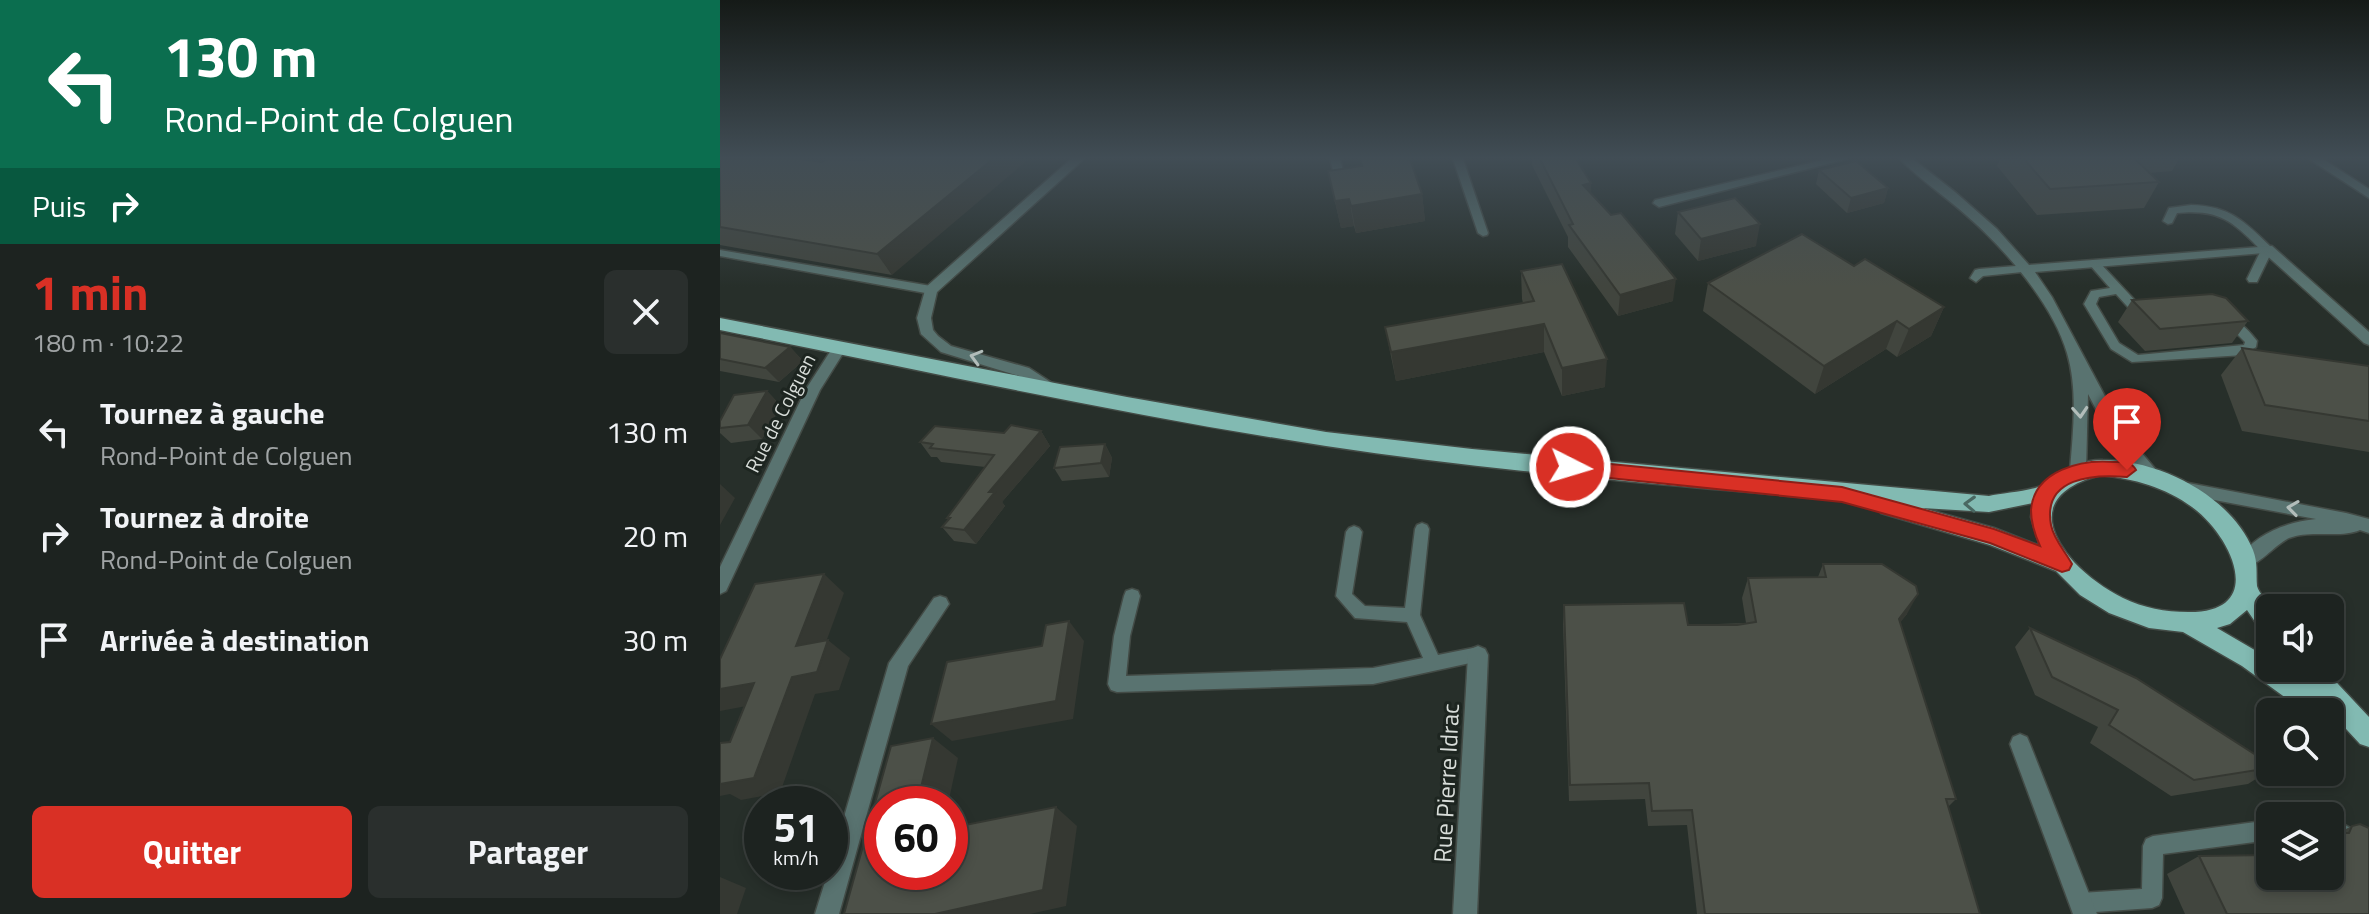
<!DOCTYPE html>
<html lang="fr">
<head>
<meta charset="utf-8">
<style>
	body { margin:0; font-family:"Titillium Web",sans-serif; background:#2a2f2d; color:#f1f3f6; height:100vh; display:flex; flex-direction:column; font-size:30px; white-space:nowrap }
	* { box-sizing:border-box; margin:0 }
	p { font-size:26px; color:#a0a4a5 }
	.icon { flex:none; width:44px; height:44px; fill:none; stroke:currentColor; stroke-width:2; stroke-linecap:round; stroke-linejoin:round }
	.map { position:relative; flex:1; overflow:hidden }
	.side { display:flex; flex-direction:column; background:#1d2320; width:720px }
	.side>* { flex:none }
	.banner { background:#0b6e4f; color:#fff; overflow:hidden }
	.tools { position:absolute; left:1536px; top:594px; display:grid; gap:16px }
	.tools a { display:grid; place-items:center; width:88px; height:88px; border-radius:12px; background:#1d2320; box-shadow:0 4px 12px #0003,0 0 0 2px #3b403e; font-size:40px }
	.speed { position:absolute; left:24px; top:786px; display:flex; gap:16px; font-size:40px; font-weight:700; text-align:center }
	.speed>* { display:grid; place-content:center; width:104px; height:104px; border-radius:50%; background:#1d2320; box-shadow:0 4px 12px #0003,0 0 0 2px #3b403e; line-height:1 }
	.speed small { font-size:20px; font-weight:400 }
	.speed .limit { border:12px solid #d22; background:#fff; color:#111 }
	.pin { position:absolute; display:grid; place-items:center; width:68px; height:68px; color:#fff; margin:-82px -34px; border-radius:50% 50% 50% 0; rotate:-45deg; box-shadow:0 0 8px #0007 }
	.pin .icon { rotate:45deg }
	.me { position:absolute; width:88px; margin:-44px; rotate:95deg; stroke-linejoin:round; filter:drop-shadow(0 0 6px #0008) }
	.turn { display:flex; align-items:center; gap:28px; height:168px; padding:0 32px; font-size:36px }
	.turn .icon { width:104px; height:104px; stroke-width:2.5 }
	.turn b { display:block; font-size:56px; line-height:68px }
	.then { display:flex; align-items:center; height:76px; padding:0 32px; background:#0003; gap:16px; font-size:30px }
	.round { display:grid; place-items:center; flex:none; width:84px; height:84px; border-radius:12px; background:#2a2f2d }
	.headline { display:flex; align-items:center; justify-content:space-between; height:136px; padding:0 32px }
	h1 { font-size:48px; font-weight:700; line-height:60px; color:#d93025 }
	.button { display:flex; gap:16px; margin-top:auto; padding:16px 32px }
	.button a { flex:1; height:92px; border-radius:12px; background:#d93025; color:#fff; font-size:32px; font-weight:700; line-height:92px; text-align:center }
	.button a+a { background:#2a2f2d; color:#f1f3f6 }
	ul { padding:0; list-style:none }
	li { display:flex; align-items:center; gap:24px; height:104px; padding:0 32px }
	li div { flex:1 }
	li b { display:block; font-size:30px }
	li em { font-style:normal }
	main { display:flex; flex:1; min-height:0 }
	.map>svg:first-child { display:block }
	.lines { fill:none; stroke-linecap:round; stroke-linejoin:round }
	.lane-casing { stroke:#434b46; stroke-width:3 }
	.street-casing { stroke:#434b46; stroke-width:3 }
	.primary-casing { stroke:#434b46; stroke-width:3 }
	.lane { fill:#597370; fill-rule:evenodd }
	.street { fill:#597370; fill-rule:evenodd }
	.primary { fill:#82bab2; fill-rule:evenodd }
	.wall { fill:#41453e }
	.shaded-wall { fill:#353832 }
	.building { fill:#4c5048; stroke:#353832; stroke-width:2 }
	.oneway { stroke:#b2bdba }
	.oneway2 { stroke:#4a6862 }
	.route { fill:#d93025; stroke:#8d1f18; stroke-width:2 }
	.labels { text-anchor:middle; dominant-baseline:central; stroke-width:6; stroke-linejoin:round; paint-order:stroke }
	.street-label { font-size:20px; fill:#d8ddd9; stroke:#1d2520 }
	.near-street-label { font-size:24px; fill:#d8ddd9; stroke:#1d2520 }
</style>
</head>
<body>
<main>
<section class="side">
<div class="banner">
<div class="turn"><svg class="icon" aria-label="left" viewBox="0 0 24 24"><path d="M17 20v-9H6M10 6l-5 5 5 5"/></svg><div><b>130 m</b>Rond-Point de Colguen</div></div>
<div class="then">Puis<svg class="icon" aria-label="right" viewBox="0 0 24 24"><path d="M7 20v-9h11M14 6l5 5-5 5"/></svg></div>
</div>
<div class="headline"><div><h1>1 min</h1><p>180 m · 10:22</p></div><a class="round"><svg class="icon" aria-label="close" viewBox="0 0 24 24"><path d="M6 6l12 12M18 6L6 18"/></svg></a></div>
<ul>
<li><svg class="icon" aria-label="left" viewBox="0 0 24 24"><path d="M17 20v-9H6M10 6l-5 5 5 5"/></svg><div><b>Tournez à gauche</b><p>Rond-Point de Colguen</p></div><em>130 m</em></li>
<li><svg class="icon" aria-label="right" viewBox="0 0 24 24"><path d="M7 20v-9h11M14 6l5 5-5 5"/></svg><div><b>Tournez à droite</b><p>Rond-Point de Colguen</p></div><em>20 m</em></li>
<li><svg class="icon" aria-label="arrive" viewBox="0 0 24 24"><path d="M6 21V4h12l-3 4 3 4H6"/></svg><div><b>Arrivée à destination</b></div><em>30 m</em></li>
</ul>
<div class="button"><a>Quitter</a><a>Partager</a></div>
</section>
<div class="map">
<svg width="1649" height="914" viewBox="0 0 1649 914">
	<rect width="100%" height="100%" fill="#272f2a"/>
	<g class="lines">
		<defs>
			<g id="lane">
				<polygon points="610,159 620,159 627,186 626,188 618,188 617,186"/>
				<polygon points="733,159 743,159 768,233 767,235 763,236 758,233"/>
				<path d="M 1471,205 C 1510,206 1524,221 1551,247 L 1553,249 L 1537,282 L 1529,282 L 1527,279 L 1541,250 C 1512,221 1500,209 1457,213 L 1452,223 L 1448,224 L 1443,221 L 1449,208 Z"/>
				<polygon points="0,250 211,286 217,290 211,294 0,256"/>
				<path d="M 1375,261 L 1379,262 L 1423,309 C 1470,303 1505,299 1537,341 L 1536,347 L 1524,355 L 1412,362 L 1391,349 L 1364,304 L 1371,291 L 1390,288 L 1369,264 ZM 1396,294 L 1416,316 L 1420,317 C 1467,312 1490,304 1525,342 L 1524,345 L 1418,355 L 1399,343 L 1376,304 L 1379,297 Z"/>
				<polygon points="1308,265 1312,267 1312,271 1263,276 1256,282 1250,278 1255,270 1259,269"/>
				<polygon points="702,523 707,525 709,529 700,615 718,655 758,647 764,650 766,655 764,660 653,684 397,692 391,690 388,684 394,636 404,596 406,591 412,589 418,591 420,596 410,636 406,676 653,668 703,658 687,622 635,618 616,596 626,532 629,528 634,526 639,528 642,532 632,594 645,606 685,608 695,529 697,525"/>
				<polygon points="1610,817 1649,838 1649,862 1642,859 1632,849 1610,837"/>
				<polygon points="1550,820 1550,840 1443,854 1442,898 1439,905 1432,908 1361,913 1354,910 1351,903 1354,896 1361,893 1422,889 1423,846 1426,839 1433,836"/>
			</g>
			<g id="street">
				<polygon points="351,159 364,159 217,292 211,318 213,330 218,336 231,346 309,368 332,383 334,387 332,391 327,392 299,376 221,352 201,334 197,318 206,287"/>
				<polygon points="1107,159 1127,159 939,207 933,203 935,200"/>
				<path d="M 1180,159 L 1193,159 L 1235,192 L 1277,229 L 1309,265 L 1552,246 L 1649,332 L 1649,345 L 1644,343 L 1544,253 L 1315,272 L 1332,297 L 1404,432 L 1442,477 L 1440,481 L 1428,481 L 1392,440 L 1368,394 L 1366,470 L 1364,474 L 1352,474 L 1350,470 C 1353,432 1358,390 1347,353 C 1333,304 1284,248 1246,215 C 1225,196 1200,180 1180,159 Z"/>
				<polygon points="1589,159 1603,159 1649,189 1649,198"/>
				<polygon points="120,342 127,347 100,390 6,591 0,594 0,567 86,389 115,344"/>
				<path d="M 1463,482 L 1626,513 L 1649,519 L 1649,533 L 1640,530 C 1619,539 1592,529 1569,538 C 1554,545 1535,571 1521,566 L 1518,561 C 1533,534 1567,522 1596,519 L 1457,493 L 1455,488 L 1457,483 Z"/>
				<polygon points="220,596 226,598 229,604 188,666 119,914 95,914 108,872 110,872 110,865 169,663 214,598"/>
				<polygon points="758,646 765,649 768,655 757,914 733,914 748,655 751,649"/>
				<polygon points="1300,734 1307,737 1310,744 1377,914 1353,914 1290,744 1293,737"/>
			</g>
			<path id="primary" d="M 0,318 L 407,397 L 606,432 L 752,449 L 1269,496 C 1282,493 1312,491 1323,485 C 1342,474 1359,459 1383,460 C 1440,460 1511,496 1533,550 C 1538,563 1536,573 1537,586 C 1539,594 1547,599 1550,606 C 1552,611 1550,627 1550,635 L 1542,632 L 1527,610 L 1510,624 L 1497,628 L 1550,659 L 1550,668 L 1563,668 L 1586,684 L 1575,668 L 1603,668 L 1649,717 L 1649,747 L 1640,744 L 1615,717 L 1610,722 L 1610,712 L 1585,712 L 1522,666 L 1463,632 L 1429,628 L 1389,613 L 1360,595 L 1336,571 L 1270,545 L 1161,513 L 1159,504 C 975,486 789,474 606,446 C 403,415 201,370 0,330 ZM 1381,475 C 1414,479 1445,487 1472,507 C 1512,536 1548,613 1468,612 C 1445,612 1424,608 1403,598 C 1348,571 1286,499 1381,475 ZM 1313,503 L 1311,517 L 1320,546 L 1274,528 L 1202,508 L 1269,512 Z"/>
		</defs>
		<!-- lane casing -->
		<use href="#lane" class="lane-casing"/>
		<!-- street casing -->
		<use href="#street" class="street-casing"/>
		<!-- primary casing -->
		<use href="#primary" class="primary-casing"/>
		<!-- lane -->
		<use href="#lane" class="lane"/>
		<!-- street -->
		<use href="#street" class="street"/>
		<!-- primary -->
		<use href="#primary" class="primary"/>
	</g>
	<!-- wall -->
	<g class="wall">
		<polygon points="0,159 102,162 172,275 0,245"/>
		<polygon points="640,159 702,194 705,221 636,233 634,226 621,228 608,171 641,166"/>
		<polygon points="812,159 856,159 871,183 870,193 953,301 898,316 848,247 848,237 812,165"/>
		<polygon points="1280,159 1459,159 1452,171 1429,173 1439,182 1424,208 1317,215 1277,166"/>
		<polygon points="1099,170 1168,188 1164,203 1127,213 1096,184"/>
		<polygon points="958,212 1036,246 978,261 955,234"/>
		<polygon points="1134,266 1224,307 1211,336 1177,357 1166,349 1095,394 983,311 988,283"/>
		<polygon points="801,271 885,387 842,396 824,352 676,381 665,327 803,303 802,299"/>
		<polygon points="1412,300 1528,321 1512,343 1425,351 1398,322"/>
		<polygon points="0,333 70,347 83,361 59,382 0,371"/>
		<polygon points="1522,348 1649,366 1649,452 1522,431 1501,375"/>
		<polygon points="47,391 61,406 42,439 11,443 0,433 0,421"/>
		<polygon points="321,431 330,446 282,502 285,506 256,544 234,541 222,527 229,519 227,518 265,467 221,462 217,457 211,457 200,442 284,433"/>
		<polygon points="385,444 392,458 389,477 342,481 334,468"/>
		<polygon points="1103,564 1187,614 1180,622 1236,799 1228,807 1260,914 977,914 967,825 928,826 925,799 849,801 843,624 844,605 968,625 1026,623 1022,598 1028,578 1098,577"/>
		<polygon points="1310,628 1550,764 1550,770 1528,784 1451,796 1370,743 1378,727 1315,695 1295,647"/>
		<polygon points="1632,826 1649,914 1465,914 1447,874 1479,856 1546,855 1545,853 1550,850 1550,876 1610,876 1618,833"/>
	</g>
	<!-- shaded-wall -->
	<g class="shaded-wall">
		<polygon points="273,159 309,159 172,275 157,254"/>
		<polygon points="871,183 870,205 863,185"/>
		<polygon points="1168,188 1164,203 1127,213 1131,198"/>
		<polygon points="702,194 705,221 636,233 631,206"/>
		<polygon points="629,199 634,226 621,228 615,201"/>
		<polygon points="1040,224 1036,246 978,261 981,239"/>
		<polygon points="956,279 953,301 898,316 900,295"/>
		<polygon points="1224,307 1211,336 1177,357 1189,329"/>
		<polygon points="1177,321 1166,349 1095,394 1104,366"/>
		<polygon points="824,324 824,352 676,381 671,352"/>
		<polygon points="70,347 83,361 59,382 45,368"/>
		<polygon points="887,359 885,387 842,396 842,368"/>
		<polygon points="47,391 61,406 42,439 28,425"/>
		<polygon points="321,431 330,446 282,502 285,506 256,544 244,530 269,492"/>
		<polygon points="385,444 392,458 389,477 381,463"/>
		<polygon points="0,484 15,498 0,525"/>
		<polygon points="104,574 124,593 98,664 76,646"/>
		<polygon points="1198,594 1187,614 1168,638 1179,619"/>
		<polygon points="349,621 364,641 353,719 232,741 211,724 336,701"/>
		<polygon points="108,640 130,658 119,690 95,694 60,793 21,800 10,794 0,796 0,779 72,677"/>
		<polygon points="34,683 59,700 0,711 0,689"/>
		<polygon points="213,738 238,758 228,804 197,804"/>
		<polygon points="336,807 357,826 346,906 310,914 215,914"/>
		<polygon points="0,877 26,888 17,914 0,914"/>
	</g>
	<!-- building -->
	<g class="building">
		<polygon points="0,159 81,159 102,162 107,159 145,160 146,159 273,159 157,254 0,227"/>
		<polygon points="640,159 690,159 702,194 631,206 629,199 615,201 608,171 642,166"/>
		<polygon points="820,159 856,159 871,183 863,185 891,215 901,213 956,279 900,295 849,225 853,224"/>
		<polygon points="1304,159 1415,159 1439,182 1330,189"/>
		<polygon points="1136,161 1168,188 1131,198 1099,170"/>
		<polygon points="1015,198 1040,224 981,239 958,212"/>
		<polygon points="1082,234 1134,266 1145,259 1224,307 1189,329 1177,321 1104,366 988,283"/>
		<polygon points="842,264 887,359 842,368 824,324 671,352 665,327 814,301 801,271"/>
		<polygon points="1492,294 1506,298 1528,321 1440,329 1412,300"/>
		<polygon points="0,333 70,347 45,368 0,359"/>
		<polygon points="1522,348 1649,366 1649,421 1545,405"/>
		<polygon points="47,391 28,425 0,428 0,421 14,395"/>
		<polygon points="291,425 321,431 269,492 275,492 244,530 222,527 230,518 227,518 274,455 210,448 213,444 200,442 215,426 284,433"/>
		<polygon points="385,444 381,463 334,468 340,447"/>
		<polygon points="1103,564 1162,564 1196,586 1198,594 1179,619 1236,799 1226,799 1260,914 985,914 972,810 932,811 929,783 850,785 844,605 964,603 968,625 1017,625 1036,622 1028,578 1106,577"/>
		<polygon points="104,574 76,646 108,640 97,672 72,677 34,778 0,784 0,743 10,742 34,683 0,689 0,659 35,584"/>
		<polygon points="349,621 336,701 211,724 227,662 322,646 326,625"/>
		<polygon points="1310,628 1416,678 1550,764 1550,768 1474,780 1389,725 1398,710 1332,677"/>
		<polygon points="213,738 197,804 162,804 162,872 230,872 230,828 336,807 323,890 215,914 124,914 171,746"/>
		<polygon points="1640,824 1649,828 1649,914 1507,914 1479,856 1550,855 1550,876 1610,876 1610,833 1629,833 1632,826"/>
	</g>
	<!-- one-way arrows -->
	<defs><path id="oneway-chevron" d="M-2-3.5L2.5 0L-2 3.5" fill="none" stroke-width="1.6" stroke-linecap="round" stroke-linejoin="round" transform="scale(2)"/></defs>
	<g class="oneway">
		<use href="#oneway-chevron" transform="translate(256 357) rotate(-164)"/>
		<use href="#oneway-chevron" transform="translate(1360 412) rotate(86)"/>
		<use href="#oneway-chevron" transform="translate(1573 508) rotate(-172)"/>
	</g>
	<use class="oneway2" href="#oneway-chevron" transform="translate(1250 504) rotate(-178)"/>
	<!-- sky -->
	<linearGradient id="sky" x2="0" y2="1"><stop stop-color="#151a17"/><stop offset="0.55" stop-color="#414d55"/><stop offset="1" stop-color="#414d55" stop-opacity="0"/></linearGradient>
	<rect width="1649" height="287" fill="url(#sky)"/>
	<!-- route -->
	<path class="route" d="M 850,460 L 1122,487 L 1274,529 L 1320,546 C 1315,535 1311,523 1311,510 C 1314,470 1362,459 1394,462 C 1404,462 1411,461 1416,470 L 1407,477 C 1374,474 1322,477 1331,525 C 1334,540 1345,551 1352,564 L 1349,570 L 1342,572 L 1270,543 L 1122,502 L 850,474 L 841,467 Z"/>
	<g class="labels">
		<!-- street labels -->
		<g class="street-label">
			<text transform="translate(60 413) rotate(-63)">Rue de Colguen</text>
		</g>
		<!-- near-street labels -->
		<g class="near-street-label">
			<text transform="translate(726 783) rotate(-87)">Rue Pierre Idrac</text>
		</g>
	</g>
</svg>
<div class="tools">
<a><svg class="icon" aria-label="sound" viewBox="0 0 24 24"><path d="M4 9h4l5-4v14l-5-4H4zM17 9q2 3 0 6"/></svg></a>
<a><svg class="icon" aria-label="search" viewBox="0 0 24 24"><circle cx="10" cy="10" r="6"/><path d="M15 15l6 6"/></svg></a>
<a><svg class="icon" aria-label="layers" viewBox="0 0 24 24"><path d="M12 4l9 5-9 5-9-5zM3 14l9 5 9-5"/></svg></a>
</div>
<div class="speed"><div>51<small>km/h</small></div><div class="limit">60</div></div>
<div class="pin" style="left:1407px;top:470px;background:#d93025"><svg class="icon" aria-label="arrive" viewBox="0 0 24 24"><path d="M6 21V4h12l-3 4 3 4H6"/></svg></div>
<svg class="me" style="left:850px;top:467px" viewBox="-20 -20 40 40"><circle r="17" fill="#d93025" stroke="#fff" stroke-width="3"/><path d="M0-11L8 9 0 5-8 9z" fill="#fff"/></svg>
</div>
</main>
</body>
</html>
